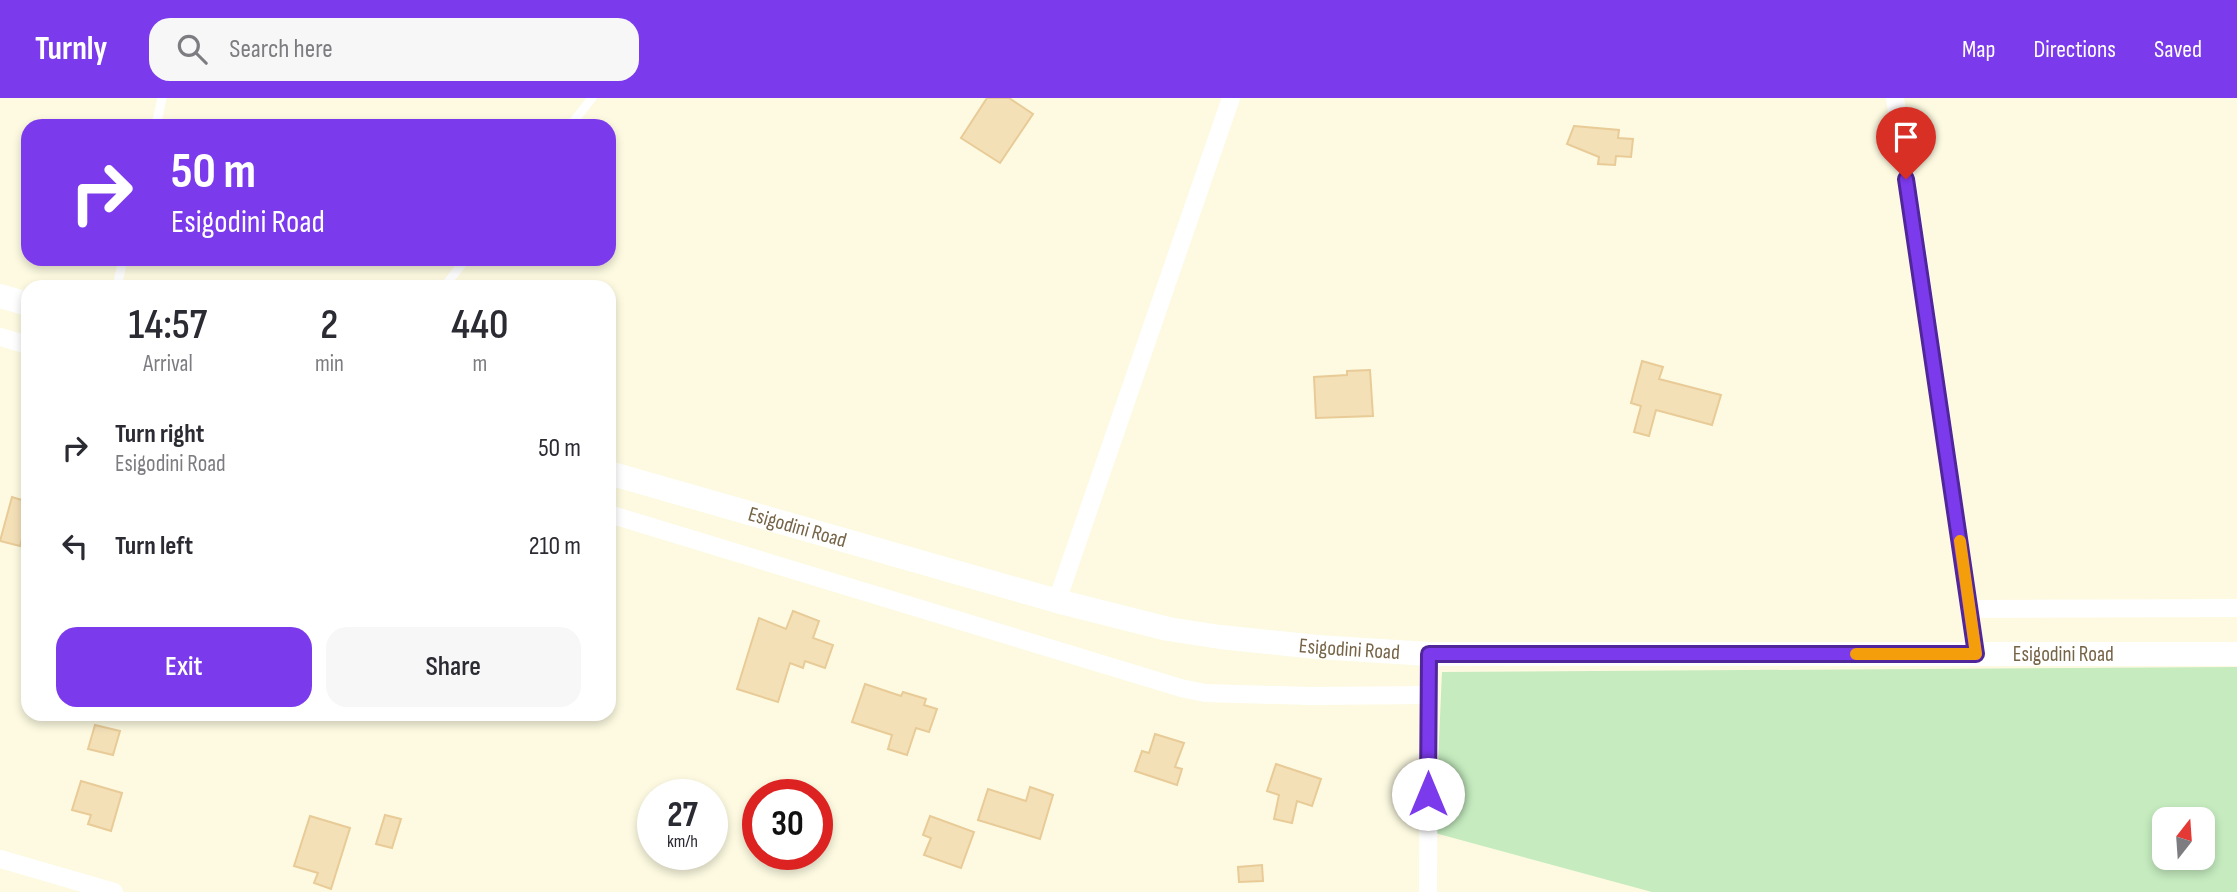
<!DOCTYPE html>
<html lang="en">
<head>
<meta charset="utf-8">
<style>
	body { margin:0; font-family:"Sofia Sans Condensed",sans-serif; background:#f7f7f7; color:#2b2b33; height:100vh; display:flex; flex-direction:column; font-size:26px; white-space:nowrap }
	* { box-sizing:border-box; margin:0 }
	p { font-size:23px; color:#7c7c81 }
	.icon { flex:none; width:38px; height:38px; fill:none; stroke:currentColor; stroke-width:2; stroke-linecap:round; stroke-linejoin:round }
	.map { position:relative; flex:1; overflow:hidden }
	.panel { position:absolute; left:21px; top:182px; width:595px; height:441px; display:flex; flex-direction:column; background:#fff; border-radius:21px; box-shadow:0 4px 10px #0003 }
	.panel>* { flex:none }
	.guide { position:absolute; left:21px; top:21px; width:595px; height:147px; border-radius:21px; box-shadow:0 4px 10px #0003; background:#7c3aed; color:#fff; overflow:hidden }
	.needle { width:46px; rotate:17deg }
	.controls { position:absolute; left:2152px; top:709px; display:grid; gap:14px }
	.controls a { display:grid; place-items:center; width:63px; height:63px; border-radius:14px; background:#fff; box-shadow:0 4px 10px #0003; font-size:35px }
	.speed { position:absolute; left:637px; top:681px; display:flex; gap:14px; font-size:35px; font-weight:700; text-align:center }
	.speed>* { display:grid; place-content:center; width:91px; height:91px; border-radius:50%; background:#fff; box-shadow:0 4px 10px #0003; line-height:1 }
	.speed small { font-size:18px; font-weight:400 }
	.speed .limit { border:10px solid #d22; background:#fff; color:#111 }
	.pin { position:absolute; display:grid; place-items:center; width:60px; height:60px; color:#fff; margin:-72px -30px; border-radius:50% 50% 50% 0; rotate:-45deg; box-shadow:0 0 7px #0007 }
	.pin .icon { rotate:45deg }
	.me { position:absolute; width:77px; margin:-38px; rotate:0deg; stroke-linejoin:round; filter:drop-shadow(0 0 5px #0008) }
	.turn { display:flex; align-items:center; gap:24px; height:147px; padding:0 35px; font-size:32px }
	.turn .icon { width:91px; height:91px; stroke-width:2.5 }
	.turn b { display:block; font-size:49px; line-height:60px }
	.eta { display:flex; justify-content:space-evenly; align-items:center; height:119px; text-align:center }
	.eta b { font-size:42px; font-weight:600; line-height:49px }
	.action { display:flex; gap:14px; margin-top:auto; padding:14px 35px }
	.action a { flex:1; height:80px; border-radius:21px; background:#7c3aed; color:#fff; font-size:28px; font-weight:600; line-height:80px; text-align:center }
	.action a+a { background:#f7f7f7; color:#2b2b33 }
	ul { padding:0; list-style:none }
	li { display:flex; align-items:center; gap:21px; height:98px; padding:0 35px }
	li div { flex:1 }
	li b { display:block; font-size:26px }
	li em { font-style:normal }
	header { display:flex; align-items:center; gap:42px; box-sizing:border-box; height:98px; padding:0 35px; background:#7c3aed; color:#fff }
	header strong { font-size:33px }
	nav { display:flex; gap:38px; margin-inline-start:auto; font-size:24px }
	.search { width:490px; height:63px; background:#f7f7f7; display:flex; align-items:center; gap:18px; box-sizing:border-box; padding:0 24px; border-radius:21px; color:#7c7c81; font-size:26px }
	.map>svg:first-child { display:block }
	.green { fill:#c5ebbf; fill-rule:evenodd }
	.building { fill:#f4e0b7; stroke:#e8cb97; stroke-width:2 }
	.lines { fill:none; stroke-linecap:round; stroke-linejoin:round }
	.service { stroke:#fff; stroke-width:9 }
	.minor { stroke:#fff; stroke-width:18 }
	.secondary { stroke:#fff; stroke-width:24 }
	.route-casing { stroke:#51269a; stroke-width:18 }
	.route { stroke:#7c3aed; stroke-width:12 }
	.slow { stroke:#f59e0b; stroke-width:12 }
	.labels { text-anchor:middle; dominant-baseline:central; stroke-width:7; stroke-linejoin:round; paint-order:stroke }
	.street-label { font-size:21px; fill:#766447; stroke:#fffce8 }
</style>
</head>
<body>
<header>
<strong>Turnly</strong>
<div class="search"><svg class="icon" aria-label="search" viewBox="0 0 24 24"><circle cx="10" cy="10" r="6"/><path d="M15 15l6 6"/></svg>Search here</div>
<nav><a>Map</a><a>Directions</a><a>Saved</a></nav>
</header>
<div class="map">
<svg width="2237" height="794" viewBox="0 0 2237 794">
	<rect width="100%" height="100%" fill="#fdfae1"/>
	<!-- green -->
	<path class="green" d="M 2237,569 L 2237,794 L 1652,794 L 1435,735 L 1442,574 ZM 2165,721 L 2203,721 L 2203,760 L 2165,760 Z"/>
	<!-- building -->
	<g class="building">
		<polygon points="987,0 1009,0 1033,16 1000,65 961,40"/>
		<polygon points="1574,28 1619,32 1618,40 1633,41 1631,59 1616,58 1615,67 1598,66 1599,59 1567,46"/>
		<polygon points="1642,263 1663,269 1659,281 1721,297 1712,327 1656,312 1649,338 1634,334 1641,308 1631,305"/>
		<polygon points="1370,272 1373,318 1316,320 1314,279 1347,277 1347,273"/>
		<polygon points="12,399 28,404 28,421 20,448 0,443"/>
		<polygon points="793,513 819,523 813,540 833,547 825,570 805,563 803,570 790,565 778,604 737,591 759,520 786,531"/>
		<polygon points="865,586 901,598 903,594 926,601 924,607 937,611 929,634 916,630 907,657 888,651 892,637 852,624"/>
		<polygon points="95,627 120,633 113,657 88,651"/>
		<polygon points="1155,636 1184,645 1175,669 1182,671 1177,687 1135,673 1142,653 1149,655"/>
		<polygon points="1276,666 1321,681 1312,708 1297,703 1292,725 1274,721 1279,697 1267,693"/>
		<polygon points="81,683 122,695 111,733 88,726 91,717 72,712"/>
		<polygon points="1030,689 1053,697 1040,741 978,722 988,691 1026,703"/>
		<polygon points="385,717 401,721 392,750 376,746"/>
		<polygon points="310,718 350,730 331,791 314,785 318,775 294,768"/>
		<polygon points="930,718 974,734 961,770 924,757 931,740 923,737"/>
		<polygon points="1262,767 1263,783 1239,784 1238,769"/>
	</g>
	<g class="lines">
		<!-- service -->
		<g class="service">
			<polyline points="156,28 162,0"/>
			<polyline points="570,28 592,0"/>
			<polyline points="117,189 123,161"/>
			<polyline points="444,189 466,161"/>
		</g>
		<!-- minor -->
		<g class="minor">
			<polyline points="1895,0 1976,556"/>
			<polyline points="0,239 28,247"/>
			<polyline points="609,416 1181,590 1205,595 1311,598 1429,597"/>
			<polyline points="1057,503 1231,0"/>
			<polyline points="1969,511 2237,510"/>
			<polyline points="0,761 114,794"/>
			<polyline points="1428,794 1429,556"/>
		</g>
		<!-- secondary -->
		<g class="secondary">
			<polyline points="0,198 28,206"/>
			<path id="s1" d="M 609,375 L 1057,503 L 1168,531 L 1220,539 L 1317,549 L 1429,556 L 2237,556"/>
		</g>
	</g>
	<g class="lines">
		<defs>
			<polyline id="route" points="1428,696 1429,556 1976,556 1906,81"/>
		</defs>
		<!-- route casing -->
		<use href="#route" class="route-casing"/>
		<!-- route -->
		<use href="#route" class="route"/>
		<!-- slow -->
		<polyline class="slow" points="1856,556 1976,556 1960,443"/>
	</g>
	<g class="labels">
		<!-- street labels -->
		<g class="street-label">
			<text stroke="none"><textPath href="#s1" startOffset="196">Esigodini Road</textPath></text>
			<text stroke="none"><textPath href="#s1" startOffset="763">Esigodini Road</textPath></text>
			<text stroke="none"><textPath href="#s1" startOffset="1477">Esigodini Road</textPath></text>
		</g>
	</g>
</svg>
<div class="controls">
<a><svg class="needle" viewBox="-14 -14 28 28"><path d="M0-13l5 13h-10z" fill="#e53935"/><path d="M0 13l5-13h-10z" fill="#7c7c81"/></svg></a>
</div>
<div class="speed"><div>27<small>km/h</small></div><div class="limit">30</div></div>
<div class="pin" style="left:1906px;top:81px;background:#d93025"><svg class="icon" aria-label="arrive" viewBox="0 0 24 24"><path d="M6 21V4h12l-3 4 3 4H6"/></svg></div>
<svg class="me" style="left:1428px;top:696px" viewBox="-20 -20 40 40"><circle r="19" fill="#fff"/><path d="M0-13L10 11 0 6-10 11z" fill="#7c3aed"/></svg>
<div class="guide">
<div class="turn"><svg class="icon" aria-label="right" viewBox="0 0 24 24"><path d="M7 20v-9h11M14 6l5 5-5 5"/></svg><div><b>50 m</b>Esigodini Road</div></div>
</div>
<section class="panel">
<div class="eta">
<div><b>14:57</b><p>Arrival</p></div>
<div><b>2</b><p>min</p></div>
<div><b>440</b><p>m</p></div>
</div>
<ul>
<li><svg class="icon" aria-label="right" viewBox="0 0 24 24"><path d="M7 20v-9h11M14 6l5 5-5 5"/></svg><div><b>Turn right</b><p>Esigodini Road</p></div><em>50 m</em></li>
<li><svg class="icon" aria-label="left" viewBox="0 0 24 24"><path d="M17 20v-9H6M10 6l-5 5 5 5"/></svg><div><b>Turn left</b></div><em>210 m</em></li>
</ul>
<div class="action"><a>Exit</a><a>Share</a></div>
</section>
</div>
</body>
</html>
